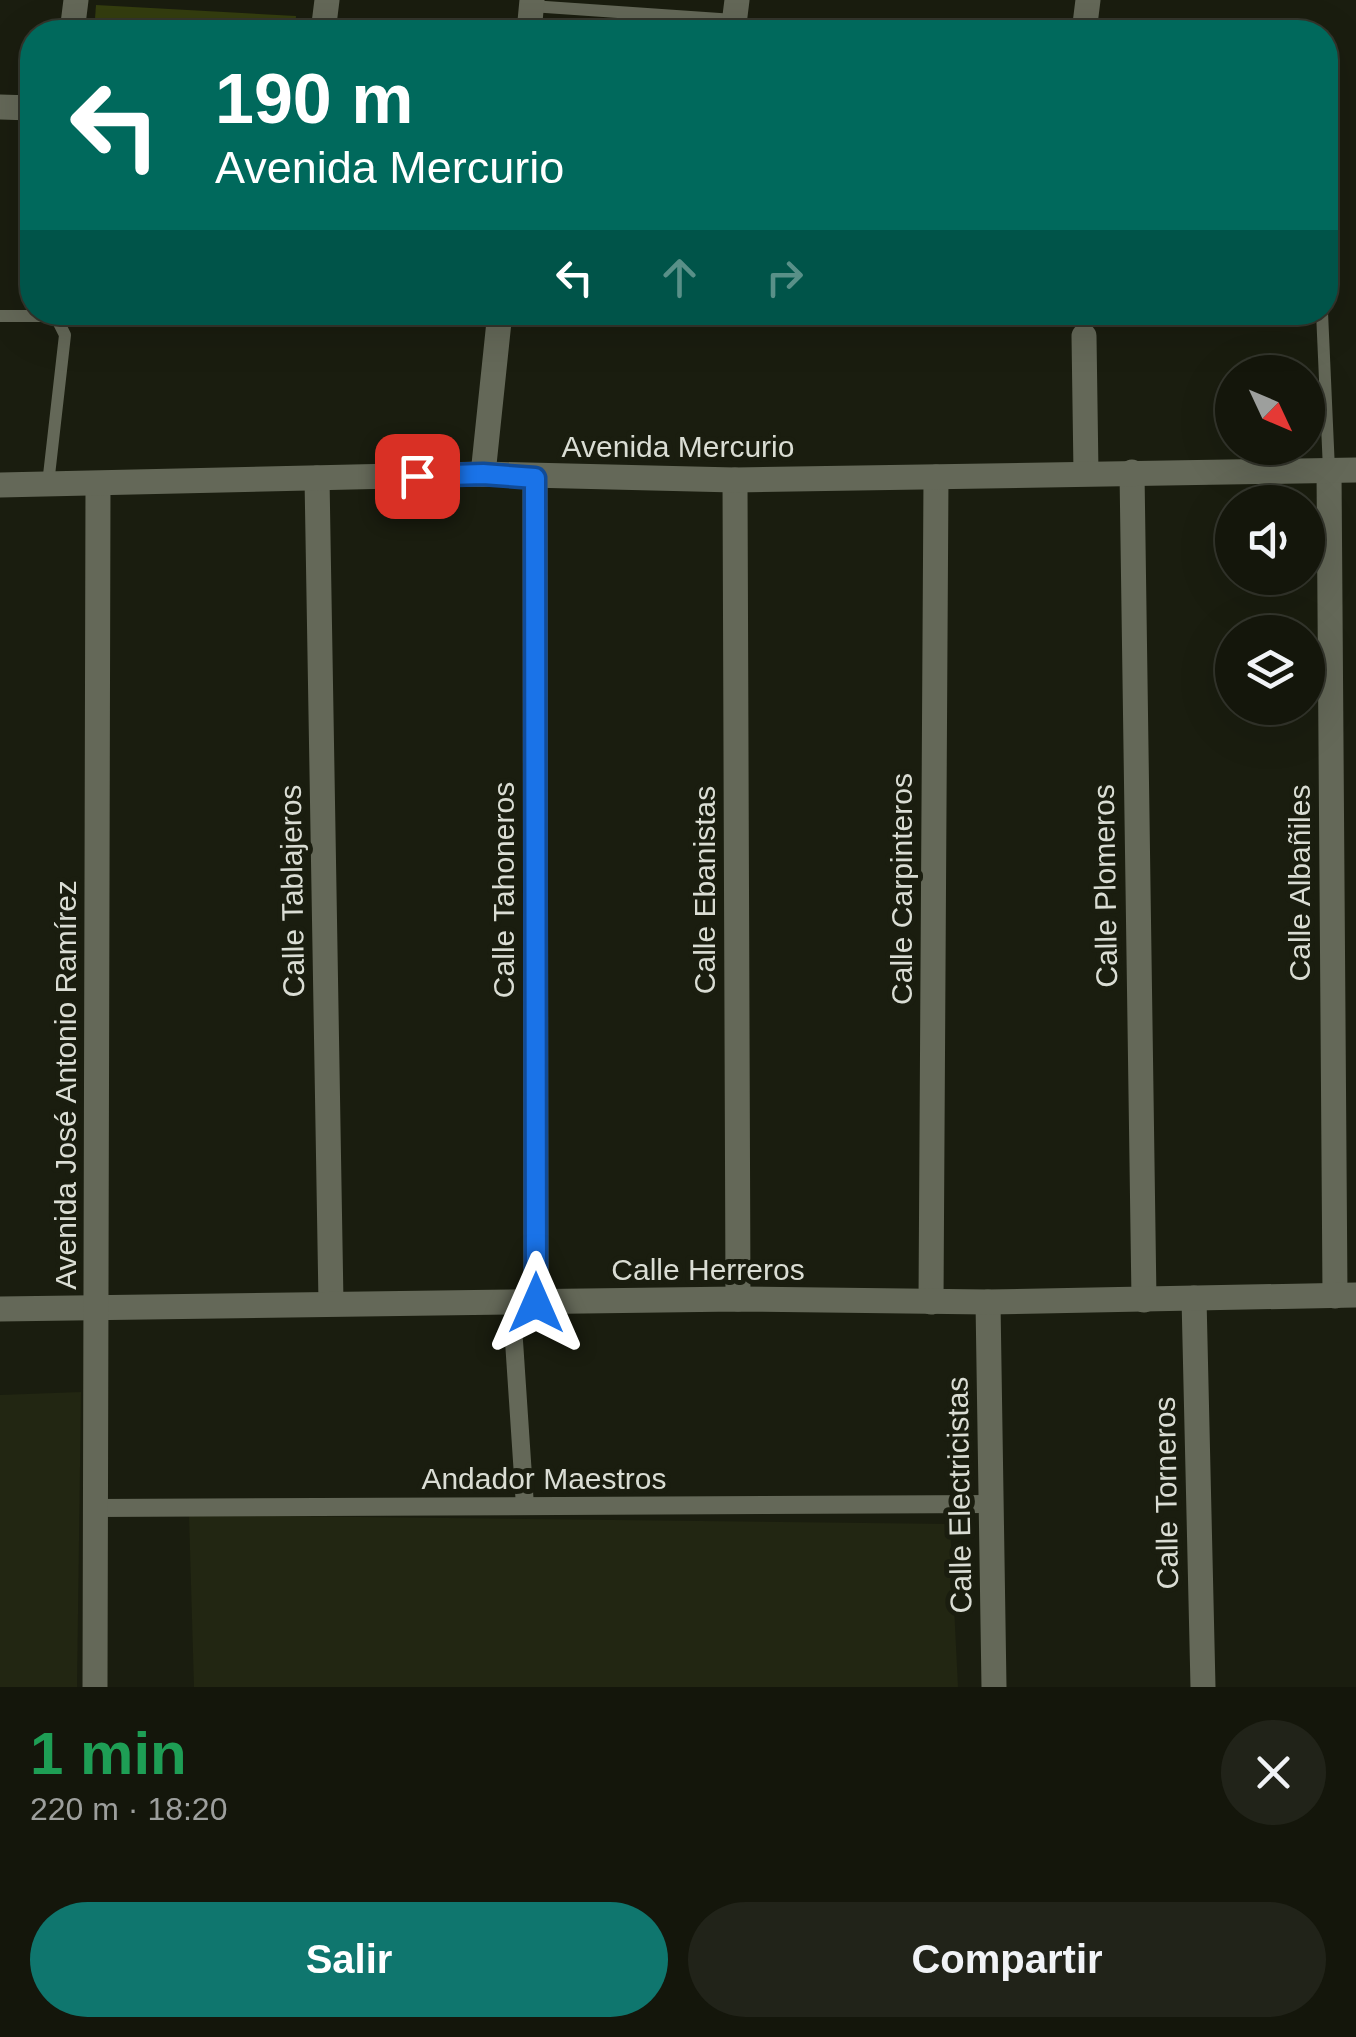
<!DOCTYPE html>
<html lang="es">
<head>
<meta charset="utf-8">
<style>
	body { margin:0; font-family:Arial,sans-serif; background:#212319; color:#f1f3f6; height:100vh; display:flex; flex-direction:column; font-size:38px; white-space:nowrap }
	* { box-sizing:border-box; margin:0 }
	p { font-size:32px; color:#9d9f9d }
	.icon { flex:none; width:55px; height:55px; fill:none; stroke:currentColor; stroke-width:2; stroke-linecap:round; stroke-linejoin:round }
	.map { position:relative; height:1687px; overflow:hidden }
	.details { display:flex; flex-direction:column; background:#14160b; flex:1 }
	.details>* { flex:none }
	.banner { position:absolute; left:20px; top:20px; width:1318px; height:305px; border-radius:40px; box-shadow:0 10px 40px #0002,0 0 0 2px #33352c; background:#00695c; color:#fff; overflow:hidden }
	.needle { width:65px; rotate:134deg }
	.fabs { position:absolute; left:1215px; top:355px; display:grid; gap:20px }
	.fabs a { display:grid; place-items:center; width:110px; height:110px; border-radius:50%; background:#14160b; box-shadow:0 10px 40px #0002,0 0 0 2px #33352c; font-size:50px }
	.pin { position:absolute; display:grid; place-items:center; width:85px; height:85px; color:#fff; margin:-42px; border-radius:20px; box-shadow:0 5px 15px #0006 }
	.me { position:absolute; width:110px; margin:-55px; rotate:0deg; stroke-linejoin:round; filter:drop-shadow(0 0 8px #0008) }
	.turn { display:flex; align-items:center; gap:35px; height:210px; padding:0 30px; font-size:45px }
	.turn .icon { width:130px; height:130px; stroke-width:2.5 }
	.turn b { display:block; font-size:70px; line-height:85px }
	.lanes { display:flex; align-items:center; height:95px; padding:0 30px; background:#0003; justify-content:center; gap:50px; direction:ltr }
	.lanes .off { opacity:.35 }
	.round { display:grid; place-items:center; flex:none; width:105px; height:105px; border-radius:52px; background:#212319 }
	.summary { display:flex; align-items:center; justify-content:space-between; height:170px; padding:0 30px }
	h1 { font-size:60px; font-weight:700; line-height:75px; color:#1e9e55 }
	.primary-button { display:flex; gap:20px; margin-top:auto; padding:20px 30px }
	.primary-button a { flex:1; height:115px; border-radius:60px; background:#0f766e; color:#fff; font-size:40px; font-weight:700; line-height:115px; text-align:center }
	.primary-button a+a { background:#212319; color:#f1f3f6 }
	.map>svg:first-child { display:block }
	.built { fill:#222612 }
	.green { fill:#343d0f }
	.lines { fill:none; stroke-linecap:round; stroke-linejoin:round }
	.service { stroke:#646858; stroke-width:12 }
	.pedestrian { stroke:#646858; stroke-width:18 }
	.minor { stroke:#646858; stroke-width:25 }
	.tertiary { stroke:#646858; stroke-width:25 }
	.route-casing { stroke:#114b97; stroke-width:25 }
	.route { stroke:#1a73e8; stroke-width:18 }
	.labels { text-anchor:middle; dominant-baseline:central; stroke-width:10; stroke-linejoin:round; paint-order:stroke }
	.street-label { font-size:30px; fill:#daddd4; stroke:#1a1d0f }
</style>
</head>
<body>
<div class="map">
<svg width="1356" height="1687" viewBox="0 0 1356 1687">
	<rect width="100%" height="100%" fill="#1a1d0f"/>
	<!-- built -->
	<g class="built">
		<polygon points="81,1392 77,1687 0,1687 0,1395"/>
		<polygon points="189,1515 950,1524 958,1687 194,1687"/>
	</g>
	<!-- green -->
	<polygon class="green" points="96,5 296,16 295,32 94,32"/>
	<g class="lines">
		<!-- service -->
		<g class="service">
			<polyline points="531,6 734,20"/>
			<polyline points="1322,312 1329,470"/>
			<polyline points="0,316 47,316 58,321 65,335 48,484"/>
		</g>
		<!-- pedestrian -->
		<g class="pedestrian">
			<polyline points="525,1506 513,1326 536,1303"/>
			<polyline points="96,1508 992,1504"/>
		</g>
		<!-- minor -->
		<g class="minor">
			<polyline points="72,32 76,0"/>
			<polyline points="323,32 327,0"/>
			<polyline points="529,32 532,0"/>
			<polyline points="733,32 737,0"/>
			<polyline points="1084,32 1088,0"/>
			<polyline points="0,107 32,108"/>
			<polyline points="1084,336 1086,473"/>
			<polyline points="1329,470 1335,1296"/>
			<polyline points="1132,472 1144,1300"/>
			<polyline points="483,474 500,312"/>
			<polyline points="535,477 536,1303"/>
			<polyline points="317,478 331,1303"/>
			<polyline points="735,480 738,1299"/>
			<polyline points="1194,1298 1203,1687"/>
			<polyline points="931,1302 936,477"/>
			<polyline points="988,1302 994,1687"/>
			<polyline points="0,1309 738,1299 988,1302 1356,1295"/>
			<polyline points="95,1687 98,484"/>
		</g>
		<!-- tertiary -->
		<polyline class="tertiary" points="0,485 483,474 735,480 1356,470"/>
	</g>
	<g class="lines">
		<defs>
			<polyline id="route" points="417,476 483,474 535,478 536,1303"/>
		</defs>
		<!-- route casing -->
		<use href="#route" class="route-casing"/>
		<!-- route -->
		<use href="#route" class="route"/>
	</g>
	<g class="labels">
		<!-- street labels -->
		<g class="street-label">
			<text x="678" y="446">Avenida Mercurio</text>
			<text transform="translate(1299 883) rotate(-90)">Calle Albañiles</text>
			<text transform="translate(1105 886) rotate(-91)">Calle Plomeros</text>
			<text transform="translate(901 889) rotate(-90)">Calle Carpinteros</text>
			<text transform="translate(503 890) rotate(-90)">Calle Tahoneros</text>
			<text transform="translate(704 890) rotate(-90)">Calle Ebanistas</text>
			<text transform="translate(292 891) rotate(-91)">Calle Tablajeros</text>
			<text transform="translate(65 1085) rotate(-90)">Avenida José Antonio Ramírez</text>
			<text x="708" y="1269">Calle Herreros</text>
			<text x="544" y="1478">Andador Maestros</text>
			<text transform="translate(1166 1493) rotate(-91)">Calle Torneros</text>
			<text transform="translate(959 1495) rotate(-91)">Calle Electricistas</text>
		</g>
	</g>
</svg>
<div class="fabs">
<a><svg class="needle" viewBox="-14 -14 28 28"><path d="M0-13l5 13h-10z" fill="#e53935"/><path d="M0 13l5-13h-10z" fill="#9d9f9d"/></svg></a>
<a><svg class="icon" aria-label="sound" viewBox="0 0 24 24"><path d="M4 9h4l5-4v14l-5-4H4zM17 9q2 3 0 6"/></svg></a>
<a><svg class="icon" aria-label="layers" viewBox="0 0 24 24"><path d="M12 4l9 5-9 5-9-5zM3 14l9 5 9-5"/></svg></a>
</div>
<div class="pin" style="left:417px;top:476px;background:#d93025"><svg class="icon" aria-label="arrive" viewBox="0 0 24 24"><path d="M6 21V4h12l-3 4 3 4H6"/></svg></div>
<svg class="me" style="left:536px;top:1303px" viewBox="-20 -20 40 40"><path d="M0-17L14 15 0 8-14 15z" fill="#1a73e8" stroke="#fff" stroke-width="4"/></svg>
<div class="banner">
<div class="turn"><svg class="icon" aria-label="left" viewBox="0 0 24 24"><path d="M17 20v-9H6M10 6l-5 5 5 5"/></svg><div><b>190 m</b>Avenida Mercurio</div></div>
<div class="lanes"><svg class="icon" aria-label="left" viewBox="0 0 24 24"><path d="M17 20v-9H6M10 6l-5 5 5 5"/></svg><svg class="icon off" aria-label="ahead" viewBox="0 0 24 24"><path d="M12 20V5M6 11l6-6 6 6"/></svg><svg class="icon off" aria-label="right" viewBox="0 0 24 24"><path d="M7 20v-9h11M14 6l5 5-5 5"/></svg></div>
</div>
</div>
<section class="details">
<div class="summary"><div><h1>1 min</h1><p>220 m · 18:20</p></div><a class="round"><svg class="icon" aria-label="close" viewBox="0 0 24 24"><path d="M6 6l12 12M18 6L6 18"/></svg></a></div>
<div class="primary-button"><a>Salir</a><a>Compartir</a></div>
</section>
</body>
</html>
